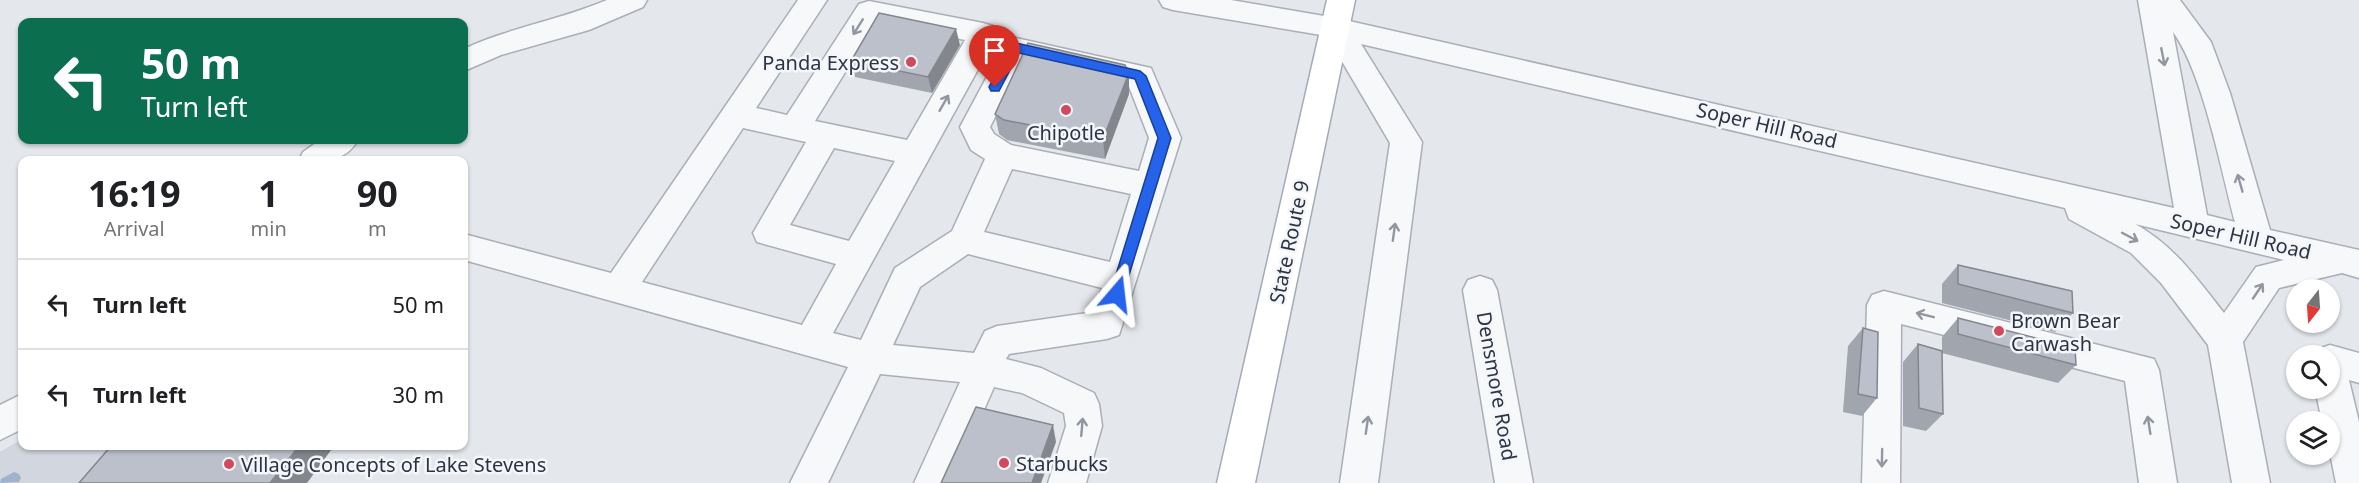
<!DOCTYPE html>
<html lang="en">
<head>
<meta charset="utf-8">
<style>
	body { margin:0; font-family:"Noto Sans",sans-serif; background:#f2f2f2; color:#202124; height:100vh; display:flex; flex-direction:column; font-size:22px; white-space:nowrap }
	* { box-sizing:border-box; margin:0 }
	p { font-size:20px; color:#757577 }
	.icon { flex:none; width:33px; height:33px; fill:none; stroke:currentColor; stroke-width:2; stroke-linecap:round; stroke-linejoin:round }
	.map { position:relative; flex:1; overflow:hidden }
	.sheet { position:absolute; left:18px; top:156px; width:450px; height:294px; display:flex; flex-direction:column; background:#fff; border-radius:12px; box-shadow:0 2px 4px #0004 }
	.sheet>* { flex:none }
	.hud { position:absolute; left:18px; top:18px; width:450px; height:126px; border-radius:12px; box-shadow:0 2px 4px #0004; background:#0b6e4f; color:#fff; overflow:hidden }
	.needle { width:39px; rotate:197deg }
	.tools { position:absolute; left:2286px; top:279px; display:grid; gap:12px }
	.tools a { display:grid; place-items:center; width:54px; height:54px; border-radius:50%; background:#fff; box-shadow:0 2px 4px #0004; font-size:30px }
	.pin { position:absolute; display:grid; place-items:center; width:51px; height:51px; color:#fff; margin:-62px -26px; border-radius:50% 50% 50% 0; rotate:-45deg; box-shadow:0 0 6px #0007 }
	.pin .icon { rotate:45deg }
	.me { position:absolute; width:66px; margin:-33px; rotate:17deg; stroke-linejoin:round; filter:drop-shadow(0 0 4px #0008) }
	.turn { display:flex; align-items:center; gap:21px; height:126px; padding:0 24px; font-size:27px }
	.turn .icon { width:78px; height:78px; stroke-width:2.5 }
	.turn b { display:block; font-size:42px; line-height:51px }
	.eta { display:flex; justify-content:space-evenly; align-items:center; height:102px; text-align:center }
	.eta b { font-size:36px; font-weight:700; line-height:42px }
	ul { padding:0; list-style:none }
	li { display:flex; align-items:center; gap:18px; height:90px; padding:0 24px; border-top:2px solid #e0e0e0 }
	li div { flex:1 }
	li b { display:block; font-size:22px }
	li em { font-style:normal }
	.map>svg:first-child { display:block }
	.built { fill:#d2d6de }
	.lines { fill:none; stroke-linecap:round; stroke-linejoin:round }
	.stream { fill:#9fb4cc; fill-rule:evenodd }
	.minor-casing { stroke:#a9aeb7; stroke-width:3 }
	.major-casing { stroke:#a3abb8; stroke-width:3 }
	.minor { fill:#f7f8fa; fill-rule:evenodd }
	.major { fill:#fff; fill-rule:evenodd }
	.wall { fill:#a1a5ae }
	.shaded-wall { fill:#83868d }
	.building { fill:#bbc0ca; stroke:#83868d; stroke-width:1.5 }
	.oneway { stroke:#9196a0 }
	.route { fill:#2563eb; stroke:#184099; stroke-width:1.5 }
	.poi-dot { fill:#d1495b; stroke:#f4f6f9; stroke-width:2 }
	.labels { text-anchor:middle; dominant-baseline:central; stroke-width:5; stroke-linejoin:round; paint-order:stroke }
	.poi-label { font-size:20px; fill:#2b3445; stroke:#f4f6f9; text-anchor:start }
	.street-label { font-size:20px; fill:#2b3445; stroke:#f4f6f9 }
</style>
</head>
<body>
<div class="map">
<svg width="2359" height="483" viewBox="0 0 2359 483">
	<rect width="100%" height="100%" fill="#e4e7ec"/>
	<!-- built -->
	<polygon class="built" points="22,439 22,446 132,446 100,483 0,483 0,452"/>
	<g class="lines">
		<!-- stream -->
		<polygon class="stream" points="14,472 19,474 21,478 19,482 0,483 1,479"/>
		<defs>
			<g id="minor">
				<path d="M 607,0 L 647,0 L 643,7 L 589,30 L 501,55 L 464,71 L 464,49 C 508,28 560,20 607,0 Z"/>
				<path d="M 798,0 L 827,0 L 756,108 L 787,115 L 859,4 L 869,1 L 983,23 L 993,26 L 998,33 L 833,333 L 861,340 L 895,268 L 952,231 L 985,159 L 971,150 L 960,127 L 1006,41 L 1016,38 L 1151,68 L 1181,138 L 1119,335 L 1107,339 L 1009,354 L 1006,359 L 1041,368 L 1094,393 L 1099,404 L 1102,426 L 1086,483 L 1048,483 L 1066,426 L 1064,413 L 1022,393 L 994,387 L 952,483 L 914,483 L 960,382 L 880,374 L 828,483 L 790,483 L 848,367 L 464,260 L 464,234 L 611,273 ZM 876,22 L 965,40 L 907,140 L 815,121 ZM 1024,60 L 1128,84 L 1149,138 L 1139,171 L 1011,145 L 994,134 L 990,127 ZM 743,128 L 806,142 L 753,233 L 757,242 L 836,264 L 802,325 L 642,282 ZM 834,148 L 895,161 L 849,241 L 790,225 ZM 1012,169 L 1131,194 L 1110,262 L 984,232 ZM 968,254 L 1102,288 L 1094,312 L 997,326 L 985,331 L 974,353 L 893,345 L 920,287 Z"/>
				<path d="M 1159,0 L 1231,0 L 1336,18 L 2174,208 L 2138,0 L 2180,0 L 2211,42 L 2230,93 L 2270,230 L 2359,250 L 2359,278 L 2342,273 L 2279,288 L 2243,342 L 2270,483 L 2232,483 L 2208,345 L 2161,283 L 2131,253 L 2069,219 L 2065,208 L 1361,44 L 1422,142 L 1378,483 L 1340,483 L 1390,143 L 1327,36 L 1173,10 L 1163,7 ZM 2173,32 C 2203,73 2221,170 2235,222 L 2207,215 ZM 2135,224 L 2284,260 L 2256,267 L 2224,313 C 2198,280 2174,245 2135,224 Z"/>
				<path d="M 320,140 L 358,140 C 344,164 323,160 299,160 L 303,152 Z"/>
				<polygon points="1480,276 1492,280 1497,290 1533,483 1495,483 1463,290 1468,280"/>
				<polygon points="1884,291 2154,359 2159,370 2177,483 2139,483 2125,381 1901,324 1900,483 1862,483 1867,305 1872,295"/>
				<polygon points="2330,345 2359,353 2359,383 2349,380 2359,422 2359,483 2336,483 2330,453 2330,422 2322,422 2315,388 2330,388 2330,356 2315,356 2318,349"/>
				<polygon points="22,394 22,429 0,440 0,405"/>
			</g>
			<polygon id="major" points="1327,0 1355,0 1255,483 1217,483"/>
		</defs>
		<!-- minor casing -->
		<use href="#minor" class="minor-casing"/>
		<!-- major casing -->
		<use href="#major" class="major-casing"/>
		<!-- minor -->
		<use href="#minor" class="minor"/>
		<!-- major -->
		<use href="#major" class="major"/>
	</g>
	<!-- wall -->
	<g class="wall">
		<polygon points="960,45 932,93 855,77 851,61"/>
		<polygon points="1129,73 1129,94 1105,159 1007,140 999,134 995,114"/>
		<polygon points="1958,265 2073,313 2055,332 1942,303 1942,284"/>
		<polygon points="1958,318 2076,365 2058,383 1942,353 1943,414 1926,431 1903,426 1903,362 1918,344 1942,350 1942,337"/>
		<polygon points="1863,328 1877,398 1862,416 1843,412 1848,346"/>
	</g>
	<!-- shaded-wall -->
	<g class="shaded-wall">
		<polygon points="956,29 960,45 932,93 928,77"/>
		<polygon points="1129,73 1129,94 1105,159 1103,139"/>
		<polygon points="1053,425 1056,442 1041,483 1032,483"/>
		<polygon points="299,446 334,446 307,483 270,483"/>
	</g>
	<!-- building -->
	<g class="building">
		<polygon points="879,13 956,29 928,77 851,61"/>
		<polygon points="1028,43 1125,65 1129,73 1103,139 1004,120 995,114"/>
		<polygon points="1958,265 2072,291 2073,313 1958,284"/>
		<polygon points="1958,318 2075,348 2076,365 1958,334"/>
		<polygon points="1863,328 1878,332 1877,398 1858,394"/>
		<polygon points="1918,344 1942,351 1943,414 1919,408"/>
		<polygon points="976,407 1053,425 1032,483 941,483"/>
		<polygon points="111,446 299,446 270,483 79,483"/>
	</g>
	<!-- one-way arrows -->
	<defs><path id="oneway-shaft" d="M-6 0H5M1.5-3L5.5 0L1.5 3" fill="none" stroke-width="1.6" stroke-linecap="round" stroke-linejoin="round" transform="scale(1.5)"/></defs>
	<g class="oneway">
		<use href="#oneway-shaft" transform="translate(858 27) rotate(122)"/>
		<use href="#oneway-shaft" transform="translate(2163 57) rotate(79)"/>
		<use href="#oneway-shaft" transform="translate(944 103) rotate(-60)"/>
		<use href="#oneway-shaft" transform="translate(2240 183) rotate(-106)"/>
		<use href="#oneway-shaft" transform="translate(1394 232) rotate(-82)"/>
		<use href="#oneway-shaft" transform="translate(2130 237) rotate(28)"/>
		<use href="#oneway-shaft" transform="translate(2258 291) rotate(-56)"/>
		<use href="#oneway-shaft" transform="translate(1925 315) rotate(-166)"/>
		<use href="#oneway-shaft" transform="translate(1367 425) rotate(-82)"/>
		<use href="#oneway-shaft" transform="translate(2149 425) rotate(-99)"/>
		<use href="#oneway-shaft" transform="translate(1082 427) rotate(-85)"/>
		<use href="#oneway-shaft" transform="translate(1882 458) rotate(91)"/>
	</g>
	<!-- route -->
	<polygon class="route" points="1016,43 1140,71 1146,76 1171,138 1122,298 1112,298 1110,294 1158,138 1135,79 1019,53 999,91 991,91 989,87 1010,48"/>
	<!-- markers -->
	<g class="poi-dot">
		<circle cx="911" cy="62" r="6"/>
		<circle cx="1066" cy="110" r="6"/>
		<circle cx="1999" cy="331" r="6"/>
		<circle cx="1004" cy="463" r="6"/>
		<circle cx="229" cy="464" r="6"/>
	</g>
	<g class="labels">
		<!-- poi labels -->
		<g class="poi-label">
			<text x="899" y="62" text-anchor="end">Panda Express</text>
			<text x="1066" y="132" text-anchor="middle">Chipotle</text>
			<text x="2011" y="320">Brown Bear<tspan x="2011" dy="23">Carwash</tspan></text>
			<text x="1016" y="463">Starbucks</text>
			<text x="241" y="464">Village Concepts of Lake Stevens</text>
		</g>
		<!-- street labels -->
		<g class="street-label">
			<text transform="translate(1767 125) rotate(13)">Soper Hill Road</text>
			<text transform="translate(2241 236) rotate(13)">Soper Hill Road</text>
			<text transform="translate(1289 242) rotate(-78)">State Route 9</text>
			<text transform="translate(1497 386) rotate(80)">Densmore Road</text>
		</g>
	</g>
</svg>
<div class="tools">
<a><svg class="needle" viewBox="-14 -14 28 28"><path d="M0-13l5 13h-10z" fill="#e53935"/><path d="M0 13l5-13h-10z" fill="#757577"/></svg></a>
<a><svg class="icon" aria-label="search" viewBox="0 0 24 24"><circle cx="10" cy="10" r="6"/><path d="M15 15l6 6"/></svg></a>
<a><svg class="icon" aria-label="layers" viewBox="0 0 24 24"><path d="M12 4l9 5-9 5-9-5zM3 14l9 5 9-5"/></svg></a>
</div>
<div class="pin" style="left:995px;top:87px;background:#d93025"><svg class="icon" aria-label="arrive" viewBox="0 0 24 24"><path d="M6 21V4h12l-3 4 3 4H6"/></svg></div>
<svg class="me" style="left:1117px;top:294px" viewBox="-20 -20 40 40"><path d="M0-17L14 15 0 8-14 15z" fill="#2563eb" stroke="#fff" stroke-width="4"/></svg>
<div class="hud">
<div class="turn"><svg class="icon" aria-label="left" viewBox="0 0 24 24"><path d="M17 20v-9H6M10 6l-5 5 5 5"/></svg><div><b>50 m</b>Turn left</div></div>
</div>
<section class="sheet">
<div class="eta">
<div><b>16:19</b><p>Arrival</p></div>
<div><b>1</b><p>min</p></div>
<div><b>90</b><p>m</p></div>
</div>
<ul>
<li><svg class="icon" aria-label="left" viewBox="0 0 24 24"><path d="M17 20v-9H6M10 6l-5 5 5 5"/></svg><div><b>Turn left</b></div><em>50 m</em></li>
<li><svg class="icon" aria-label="left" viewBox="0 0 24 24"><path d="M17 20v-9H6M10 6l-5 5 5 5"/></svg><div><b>Turn left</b></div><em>30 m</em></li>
</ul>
</section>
</div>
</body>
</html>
